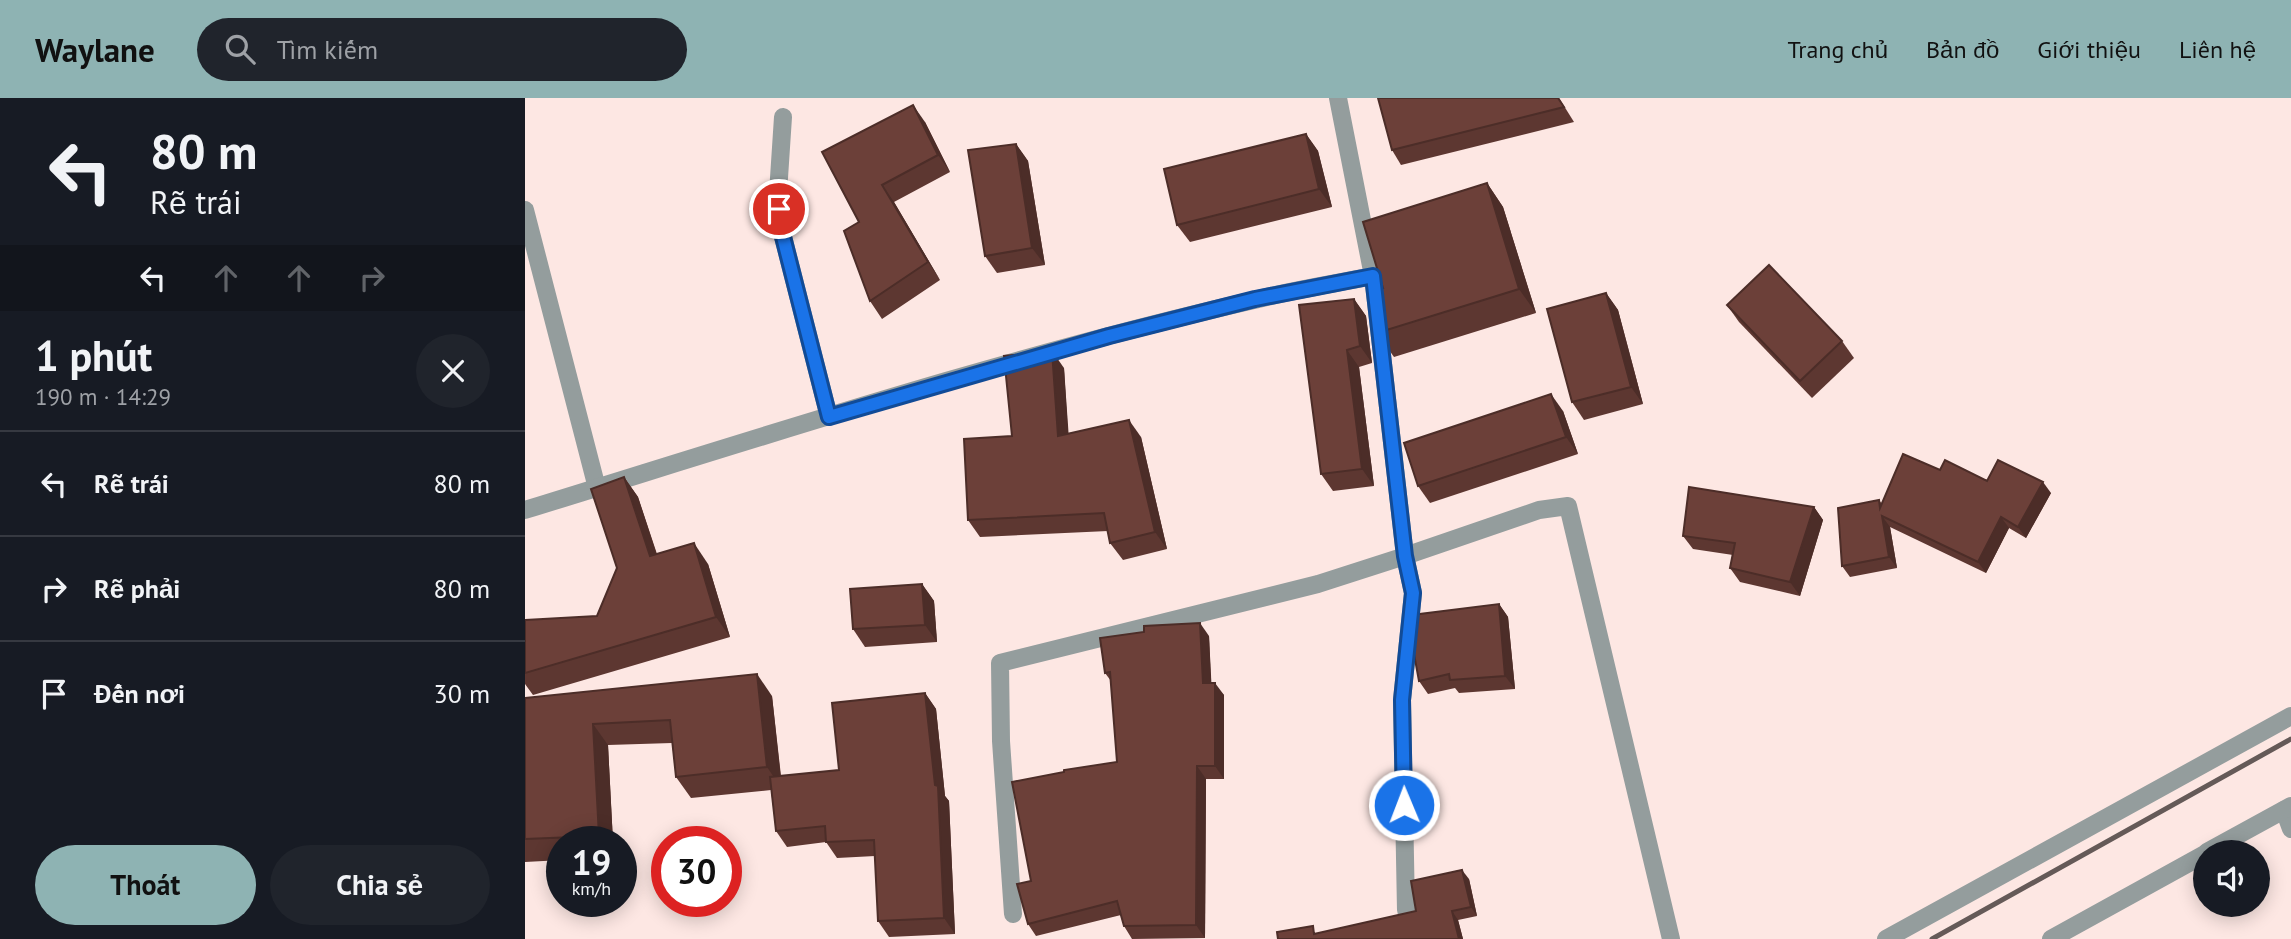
<!DOCTYPE html>
<html lang="vi">
<head>
<meta charset="utf-8">
<style>
	body { margin:0; font-family:"PT Sans",sans-serif; background:#20242c; color:#f1f3f6; height:100vh; display:flex; flex-direction:column; font-size:26px; white-space:nowrap }
	* { box-sizing:border-box; margin:0 }
	p { font-size:23px; color:#9ea1a6 }
	.icon { flex:none; width:38px; height:38px; fill:none; stroke:currentColor; stroke-width:2; stroke-linecap:round; stroke-linejoin:round }
	.map { position:relative; flex:1; overflow:hidden }
	.details { display:flex; flex-direction:column; background:#171b24; width:525px }
	.details>* { flex:none }
	.banner { background:#171b24; color:#f1f3f6; overflow:hidden }
	.buttons { position:absolute; left:1668px; top:742px; display:grid; gap:14px }
	.buttons a { display:grid; place-items:center; width:77px; height:77px; border-radius:50%; background:#171b24; box-shadow:0 4px 18px #0003; font-size:35px }
	.speed { position:absolute; left:21px; top:728px; display:flex; gap:14px; font-size:35px; font-weight:700; text-align:center }
	.speed>* { display:grid; place-content:center; width:91px; height:91px; border-radius:50%; background:#171b24; box-shadow:0 4px 18px #0003; line-height:1 }
	.speed small { font-size:18px; font-weight:400 }
	.speed .limit { border:10px solid #d22; background:#fff; color:#111 }
	.pin { position:absolute; display:grid; place-items:center; width:60px; height:60px; color:#fff; margin:-30px; border:4px solid #fff; border-radius:50%; box-shadow:0 2px 7px #0007 }
	.me { position:absolute; width:77px; margin:-38px; rotate:359deg; stroke-linejoin:round; filter:drop-shadow(0 0 5px #0008) }
	.turn { display:flex; align-items:center; gap:24px; height:147px; padding:0 35px; font-size:32px }
	.turn .icon { width:91px; height:91px; stroke-width:2.5 }
	.turn b { display:block; font-size:49px; line-height:60px }
	.lanes { display:flex; align-items:center; height:66px; padding:0 35px; background:#0003; justify-content:center; gap:35px; direction:ltr }
	.lanes .off { opacity:.35 }
	.round { display:grid; place-items:center; flex:none; width:74px; height:74px; border-radius:37px; background:#20242c }
	.head { display:flex; align-items:center; justify-content:space-between; height:119px; padding:0 35px }
	h1 { font-size:42px; font-weight:700; line-height:52px }
	.button { display:flex; gap:14px; margin-top:auto; padding:14px 35px }
	.button a { flex:1; height:80px; border-radius:42px; background:#8eb3b3; color:#111; font-size:28px; font-weight:700; line-height:80px; text-align:center }
	.button a+a { background:#20242c; color:#f1f3f6 }
	ul { padding:0; list-style:none }
	li { display:flex; align-items:center; gap:21px; height:105px; padding:0 35px; border-top:2px solid #363941 }
	li div { flex:1 }
	li b { display:block; font-size:26px }
	li em { font-style:normal }
	header { display:flex; align-items:center; gap:42px; box-sizing:border-box; height:98px; padding:0 35px; background:#8eb3b3; color:#111 }
	header strong { font-size:33px }
	nav { display:flex; gap:38px; margin-inline-start:auto; font-size:24px }
	.search { width:490px; height:63px; background:#20242c; display:flex; align-items:center; gap:18px; box-sizing:border-box; padding:0 24px; border-radius:38px; color:#9ea1a6; font-size:26px }
	main { display:flex; flex:1; min-height:0 }
	.map>svg:first-child { display:block }
	.lines { fill:none; stroke-linecap:round; stroke-linejoin:round }
	.minor { stroke:#949d9d; stroke-width:18 }
	.rail { stroke:#655a58; stroke-width:5 }
	.wall { fill:#5d3731 }
	.shaded-wall { fill:#4c2d28 }
	.building { fill:#6c4039; stroke:#4c2d28; stroke-width:2 }
	.route-casing { stroke:#114b97; stroke-width:18 }
	.route { stroke:#1a73e8; stroke-width:12 }
</style>
</head>
<body>
<header>
<strong>Waylane</strong>
<div class="search"><svg class="icon" aria-label="search" viewBox="0 0 24 24"><circle cx="10" cy="10" r="6"/><path d="M15 15l6 6"/></svg>Tìm kiếm</div>
<nav><a>Trang chủ</a><a>Bản đồ</a><a>Giới thiệu</a><a>Liên hệ</a></nav>
</header>
<main>
<section class="details">
<div class="banner">
<div class="turn"><svg class="icon" aria-label="left" viewBox="0 0 24 24"><path d="M17 20v-9H6M10 6l-5 5 5 5"/></svg><div><b>80 m</b>Rẽ trái</div></div>
<div class="lanes"><svg class="icon" aria-label="left" viewBox="0 0 24 24"><path d="M17 20v-9H6M10 6l-5 5 5 5"/></svg><svg class="icon off" aria-label="ahead" viewBox="0 0 24 24"><path d="M12 20V5M6 11l6-6 6 6"/></svg><svg class="icon off" aria-label="ahead" viewBox="0 0 24 24"><path d="M12 20V5M6 11l6-6 6 6"/></svg><svg class="icon off" aria-label="right" viewBox="0 0 24 24"><path d="M7 20v-9h11M14 6l5 5-5 5"/></svg></div>
</div>
<div class="head"><div><h1>1 phút</h1><p>190 m · 14:29</p></div><a class="round"><svg class="icon" aria-label="close" viewBox="0 0 24 24"><path d="M6 6l12 12M18 6L6 18"/></svg></a></div>
<ul>
<li><svg class="icon" aria-label="left" viewBox="0 0 24 24"><path d="M17 20v-9H6M10 6l-5 5 5 5"/></svg><div><b>Rẽ trái</b></div><em>80 m</em></li>
<li><svg class="icon" aria-label="right" viewBox="0 0 24 24"><path d="M7 20v-9h11M14 6l5 5-5 5"/></svg><div><b>Rẽ phải</b></div><em>80 m</em></li>
<li><svg class="icon" aria-label="arrive" viewBox="0 0 24 24"><path d="M6 21V4h12l-3 4 3 4H6"/></svg><div><b>Đến nơi</b></div><em>30 m</em></li>
</ul>
<div class="button"><a>Thoát</a><a>Chia sẻ</a></div>
</section>
<div class="map">
<svg width="1766" height="841" viewBox="0 0 1766 841">
	<rect width="100%" height="100%" fill="#fde7e3"/>
	<g class="lines">
		<!-- minor -->
		<g class="minor">
			<polyline points="258,19 253,95 255,127 304,319"/>
			<polyline points="0,112 72,390"/>
			<path d="M 0,412 C 240,338 484,258 729,202 C 768,192 808,186 848,178"/>
			<polyline points="1759,712 1766,731"/>
			<polyline points="1682,754 1766,708"/>
			<polyline points="881,812 877,602 888,495 880,458 1014,412 1043,408 1146,841"/>
			<polyline points="488,816 476,643 475,565 793,486 880,458 848,178 813,0"/>
			<polyline points="1361,841 1766,618"/>
			<polyline points="1526,841 1680,756"/>
		</g>
		<!-- rail -->
		<polyline class="rail" points="1407,841 1766,641"/>
	</g>
	<!-- wall -->
	<g class="wall">
		<polygon points="1034,0 1049,24 876,67 867,52"/>
		<polygon points="400,24 425,74 369,104 415,182 357,221 345,203 334,124 297,54"/>
		<polygon points="781,36 793,53 807,109 665,144 652,127"/>
		<polygon points="491,46 503,63 520,167 472,175 460,158"/>
		<polygon points="962,85 978,109 1011,215 869,259 852,235 858,190"/>
		<polygon points="1081,195 1093,212 1118,306 1059,322 1047,304"/>
		<polygon points="829,201 841,218 847,265 834,269 849,388 808,393 796,376"/>
		<polygon points="1202,207 1317,243 1329,260 1287,300 1214,224"/>
		<polygon points="539,270 543,336 616,339 642,451 598,462 585,445 583,433 455,439 443,422 487,338"/>
		<polygon points="1038,313 1053,356 905,405 893,388"/>
		<polygon points="1415,372 1526,395 1501,440 1484,430 1461,475 1365,429 1372,470 1325,479 1317,468 1354,402 1357,406"/>
		<polygon points="99,379 113,399 132,456 183,466 205,539 8,597 0,586 0,522 72,518 92,470"/>
		<polygon points="1289,409 1298,422 1275,498 1215,484 1205,470 1208,457 1168,451 1158,438"/>
		<polygon points="397,486 409,503 412,544 340,549 328,531"/>
		<polygon points="974,506 983,519 990,591 934,595 930,590 903,596 894,583"/>
		<polygon points="684,538 686,585 699,597 699,681 681,681 680,840 607,841 599,828 596,817 511,838 503,826 592,664 586,583 580,575"/>
		<polygon points="400,595 411,611 420,698 424,703 430,836 364,839 353,823 350,758 312,760 301,744 262,749 251,733 246,692 166,700 151,679 147,645 83,647 88,744 37,744 37,762 0,764 0,600 247,598 256,678 314,672"/>
		<polygon points="944,781 952,818 933,822 938,841 753,841 793,835 891,813"/>
	</g>
	<!-- shaded-wall -->
	<g class="shaded-wall">
		<polygon points="388,7 400,24 425,74 413,57"/>
		<polygon points="781,36 793,53 807,109 794,91"/>
		<polygon points="491,46 503,63 520,167 507,150"/>
		<polygon points="962,85 978,109 1011,215 994,191"/>
		<polygon points="357,87 369,104 415,182 403,164"/>
		<polygon points="1081,195 1093,212 1118,306 1106,289"/>
		<polygon points="829,201 841,218 847,265 835,248"/>
		<polygon points="822,252 834,269 849,388 837,371"/>
		<polygon points="527,253 539,270 545,356 533,338"/>
		<polygon points="1026,296 1038,313 1053,356 1041,339"/>
		<polygon points="604,322 616,339 642,451 630,434"/>
		<polygon points="99,379 113,399 139,479 125,458"/>
		<polygon points="1518,384 1526,395 1501,440 1493,429"/>
		<polygon points="1289,409 1298,422 1275,498 1265,484"/>
		<polygon points="1357,418 1365,429 1372,470 1364,459"/>
		<polygon points="1476,419 1484,430 1461,475 1453,464"/>
		<polygon points="169,445 183,466 205,539 191,519"/>
		<polygon points="397,486 409,503 412,544 400,527"/>
		<polygon points="974,506 983,519 990,591 980,578"/>
		<polygon points="675,525 684,538 687,597 678,585"/>
		<polygon points="232,576 247,598 257,691 242,669"/>
		<polygon points="690,585 699,597 699,681 690,668"/>
		<polygon points="400,595 411,611 420,698 424,703 430,836 419,820 410,687"/>
		<polygon points="68,626 83,647 88,744 78,744 74,738"/>
		<polygon points="672,668 681,681 680,840 671,827"/>
		<polygon points="937,772 944,781 952,818 946,809"/>
		<polygon points="927,813 933,822 938,841 934,841"/>
	</g>
	<!-- building -->
	<g class="building">
		<polygon points="853,0 1033,0 1039,9 867,52"/>
		<polygon points="388,7 413,57 357,87 403,164 345,203 319,133 334,124 297,54"/>
		<polygon points="781,36 794,91 652,127 639,71"/>
		<polygon points="491,46 507,150 460,158 443,52"/>
		<polygon points="962,85 994,191 852,235 847,191 858,190 838,124"/>
		<polygon points="1244,167 1317,243 1275,283 1202,207"/>
		<polygon points="1081,195 1106,289 1047,304 1022,211"/>
		<polygon points="829,201 835,248 822,252 837,371 796,376 774,207"/>
		<polygon points="527,253 533,338 604,322 630,434 585,445 579,415 443,422 439,341 487,338 479,258"/>
		<polygon points="1026,296 1041,339 893,388 879,345"/>
		<polygon points="1378,356 1415,372 1420,362 1462,383 1473,362 1518,384 1493,429 1476,419 1453,464 1357,418 1364,459 1317,468 1313,410 1354,402 1355,410"/>
		<polygon points="99,379 125,458 169,445 191,519 0,575 0,522 72,518 92,470 66,391"/>
		<polygon points="1164,389 1289,409 1265,484 1205,470 1210,445 1158,438"/>
		<polygon points="397,486 400,527 328,531 325,491"/>
		<polygon points="974,506 980,578 925,582 924,576 894,583 885,534 887,517"/>
		<polygon points="675,525 678,585 690,585 690,668 672,668 671,827 599,828 592,803 503,826 492,786 506,783 487,684 539,674 539,672 592,664 585,574 580,575 575,540 619,534 619,528"/>
		<polygon points="232,576 242,669 151,679 145,622 68,626 74,738 0,741 0,600"/>
		<polygon points="400,595 410,687 413,688 419,820 353,823 349,742 301,744 300,728 251,733 245,679 314,672 307,605"/>
		<polygon points="937,772 946,809 927,813 934,841 753,841 752,834 788,828 789,836 891,813 886,783"/>
	</g>
	<g class="lines">
		<defs>
			<polyline id="route" points="254,111 255,127 304,319 584,238 730,201 848,178 880,458 888,495 877,602 879,707"/>
		</defs>
		<!-- route casing -->
		<use href="#route" class="route-casing"/>
		<!-- route -->
		<use href="#route" class="route"/>
	</g>
</svg>
<div class="buttons">
<a><svg class="icon" aria-label="sound" viewBox="0 0 24 24"><path d="M4 9h4l5-4v14l-5-4H4zM17 9q2 3 0 6"/></svg></a>
</div>
<div class="speed"><div>19<small>km/h</small></div><div class="limit">30</div></div>
<div class="pin" style="left:254px;top:111px;background:#d93025"><svg class="icon" aria-label="arrive" viewBox="0 0 24 24"><path d="M6 21V4h12l-3 4 3 4H6"/></svg></div>
<svg class="me" style="left:879px;top:707px" viewBox="-20 -20 40 40"><circle r="17" fill="#1a73e8" stroke="#fff" stroke-width="3"/><path d="M0-11L8 9 0 5-8 9z" fill="#fff"/></svg>
</div>
</main>
</body>
</html>
